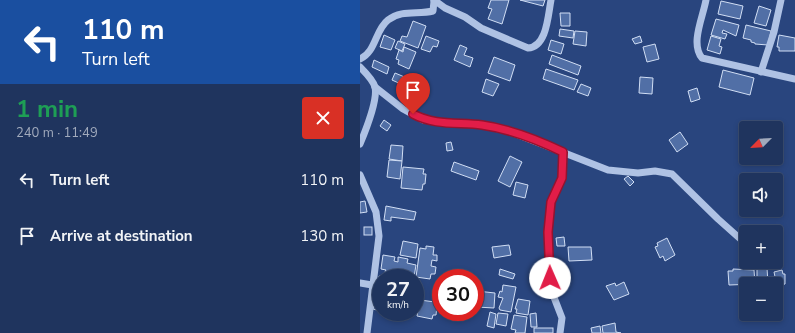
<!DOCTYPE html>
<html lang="en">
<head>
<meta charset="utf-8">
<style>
	body { margin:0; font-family:"Nunito Sans",sans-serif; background:#2c3f67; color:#f1f3f6; height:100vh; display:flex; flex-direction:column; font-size:15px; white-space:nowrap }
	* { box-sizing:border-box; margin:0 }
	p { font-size:13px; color:#a1aabc }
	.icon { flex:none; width:22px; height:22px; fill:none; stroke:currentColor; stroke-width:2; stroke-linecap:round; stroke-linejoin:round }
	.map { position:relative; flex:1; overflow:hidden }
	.details { display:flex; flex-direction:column; background:#1f345e; width:360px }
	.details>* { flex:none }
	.hud { background:#1a4fa0; color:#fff; overflow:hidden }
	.needle { width:26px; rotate:246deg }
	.tools { position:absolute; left:379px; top:121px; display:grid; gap:8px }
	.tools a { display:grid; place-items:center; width:44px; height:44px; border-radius:4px; background:#1f345e; box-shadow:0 2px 6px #0003,0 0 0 1px #3c4f73; font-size:20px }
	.speed { position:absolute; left:12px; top:269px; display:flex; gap:8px; font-size:20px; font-weight:700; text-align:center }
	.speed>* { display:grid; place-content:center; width:52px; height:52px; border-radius:50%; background:#1f345e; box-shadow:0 2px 6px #0003,0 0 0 1px #3c4f73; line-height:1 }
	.speed small { font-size:10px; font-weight:400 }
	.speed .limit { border:6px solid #d22; background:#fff; color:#111 }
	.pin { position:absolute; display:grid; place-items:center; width:34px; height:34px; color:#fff; margin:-41px -17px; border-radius:50% 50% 50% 0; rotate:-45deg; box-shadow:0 0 4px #0007 }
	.pin .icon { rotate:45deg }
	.me { position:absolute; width:44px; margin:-22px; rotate:359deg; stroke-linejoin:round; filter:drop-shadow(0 0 3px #0008) }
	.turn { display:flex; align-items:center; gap:14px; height:84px; padding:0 16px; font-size:18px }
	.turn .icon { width:52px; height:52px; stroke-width:2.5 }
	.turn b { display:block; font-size:28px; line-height:34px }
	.round { display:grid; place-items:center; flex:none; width:42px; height:42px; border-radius:4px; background:#2c3f67 }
	.overview { display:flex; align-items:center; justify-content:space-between; height:68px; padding:0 16px }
	h1 { font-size:24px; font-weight:700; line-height:30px; color:#1e9e55 }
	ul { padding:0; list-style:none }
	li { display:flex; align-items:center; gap:12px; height:56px; padding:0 16px }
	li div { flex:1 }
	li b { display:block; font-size:15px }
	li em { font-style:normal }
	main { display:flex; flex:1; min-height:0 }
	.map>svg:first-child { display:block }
	.building { fill:#516fa6; stroke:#d1def4 }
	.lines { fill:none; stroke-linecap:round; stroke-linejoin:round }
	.minor { stroke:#afc2e4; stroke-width:7 }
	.route-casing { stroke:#92132f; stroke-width:10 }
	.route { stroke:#e11d48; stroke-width:7 }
</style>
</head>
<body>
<main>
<section class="details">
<div class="hud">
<div class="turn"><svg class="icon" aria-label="left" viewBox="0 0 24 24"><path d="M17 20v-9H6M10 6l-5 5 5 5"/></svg><div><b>110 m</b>Turn left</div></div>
</div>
<div class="overview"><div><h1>1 min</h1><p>240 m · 11:49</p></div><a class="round" style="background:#d93025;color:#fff"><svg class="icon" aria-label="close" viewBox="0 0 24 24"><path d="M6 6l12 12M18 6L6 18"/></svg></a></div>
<ul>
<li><svg class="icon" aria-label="left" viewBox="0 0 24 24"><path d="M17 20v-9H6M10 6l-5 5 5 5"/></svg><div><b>Turn left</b></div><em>110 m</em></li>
<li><svg class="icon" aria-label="arrive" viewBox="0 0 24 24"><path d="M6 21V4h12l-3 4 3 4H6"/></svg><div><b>Arrive at destination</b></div><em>130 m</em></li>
</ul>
</section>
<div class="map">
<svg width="435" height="333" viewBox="0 0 435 333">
	<rect width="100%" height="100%" fill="#29457e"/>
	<!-- building -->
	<g class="building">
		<polygon points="131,0 149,0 142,24 128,19 132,9 128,8"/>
		<polygon points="160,0 185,0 183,6"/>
		<polygon points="361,1 383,6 380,19 358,14"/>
		<polygon points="399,6 411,10 406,26 394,23"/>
		<polygon points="200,13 210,13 210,26 201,26"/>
		<polygon points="356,19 379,25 376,36 363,30 362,33 367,34 365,39 351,35"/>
		<polygon points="53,21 66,26 58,48 40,41 42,36 47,37"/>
		<polygon points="386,25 411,31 408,45 395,44 395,43 391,42 391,40 383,38"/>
		<polygon points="200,29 214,31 213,38 199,36"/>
		<polygon points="215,31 227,32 226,46 213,44"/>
		<polygon points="24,35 35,40 31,50 20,47"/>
		<polygon points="419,35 435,38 435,51 419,51 419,47 417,47"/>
		<polygon points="66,36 79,41 77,47 73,46 70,52 61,49"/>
		<polygon points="280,36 282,42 275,44 272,39"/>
		<polygon points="351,36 361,39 359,46 362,47 360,54 347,50"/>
		<polygon points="191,40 204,44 201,54 188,50"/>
		<polygon points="38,41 45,44 42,51 35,48"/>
		<polygon points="295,44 299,59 287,62 283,47"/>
		<polygon points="100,45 107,48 104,55 113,58 110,67 94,60"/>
		<polygon points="44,47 56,52 49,69 38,64 39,60 36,59 39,50 43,52"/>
		<polygon points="192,55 221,66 218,75 189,64"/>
		<polygon points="134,57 155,65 150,81 128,73"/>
		<polygon points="14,60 29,67 27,74 12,67"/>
		<polygon points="186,69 218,80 214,90 183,79"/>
		<polygon points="363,70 394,78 390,95 359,87"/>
		<polygon points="35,73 47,78 43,85 32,80"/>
		<polygon points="280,77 293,78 292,94 279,93"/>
		<polygon points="126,79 139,84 133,96 122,92"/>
		<polygon points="221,84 231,88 228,96 217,92"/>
		<polygon points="337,88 340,99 331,102 328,91"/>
		<polygon points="24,120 31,125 27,131 20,126"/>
		<polygon points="320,132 328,144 317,152 309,140"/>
		<polygon points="91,142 93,150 87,151 86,143"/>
		<polygon points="31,145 43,146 42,161 29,159"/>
		<polygon points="150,156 162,162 150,187 138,181"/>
		<polygon points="29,160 42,161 40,179 27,177"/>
		<polygon points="94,162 119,171 116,180 91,171"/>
		<polygon points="43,167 64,169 63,174 66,174 65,184 63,184 62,190 41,188"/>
		<polygon points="268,176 274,182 270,186 264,179"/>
		<polygon points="156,182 168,185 165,198 153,195"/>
		<polygon points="5,201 7,212 0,213 0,202"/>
		<polygon points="26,206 56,212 54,220 31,217 31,221 24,220"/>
		<rect x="4" y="227" width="8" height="8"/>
		<polygon points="204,237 205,246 197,246 196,238"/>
		<polygon points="307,238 315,255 305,261 303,256 300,258 295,247 298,246 297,243"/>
		<polygon points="43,241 58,244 56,258 40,255"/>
		<polygon points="149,245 151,255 134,258 132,247"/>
		<polygon points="66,246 74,247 73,255 77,255 77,261 72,260 71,266 76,267 75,274 71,274 70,279 56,277 60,248 66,249"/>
		<polygon points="208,247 231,247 232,260 209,261"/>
		<polygon points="23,255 35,257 34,261 38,262 38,257 48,259 47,263 56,265 54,277 25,272 26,270 21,269"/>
		<polygon points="407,268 408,283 397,283 397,269"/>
		<polygon points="140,269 155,274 153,279 139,275"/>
		<polygon points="373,269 394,270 395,284 369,285 368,271 373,271"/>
		<polygon points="422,270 423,274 425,274 425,284 417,286 414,272"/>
		<polygon points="19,276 33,278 21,278 21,295 18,295"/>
		<polygon points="264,282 269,294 254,300 246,286 255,283 256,286"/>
		<polygon points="143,285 156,287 151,312 140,310 139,308 143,298 138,297 140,291 142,292"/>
		<polygon points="117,291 135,293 134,308 116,307"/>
		<polygon points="20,298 21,311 13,309 15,300 19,301"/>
		<polygon points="158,299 170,301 168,315 156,313 157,309 155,309"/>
		<polygon points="60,300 75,302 74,305 77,306 76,315 73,315 72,319 57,316"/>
		<polygon points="26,312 53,312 52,317"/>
		<polygon points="130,312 136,314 134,328 127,326"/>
		<polygon points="138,313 148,314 146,326 136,324"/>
		<polygon points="176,313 177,327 171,327 170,314"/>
		<polygon points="154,315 167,317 165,333 155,333 156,330 151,329"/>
		<polygon points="255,323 256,332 261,333 243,333 242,326"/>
		<polygon points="240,326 241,333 232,333 231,328"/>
		<rect x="174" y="328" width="19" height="5"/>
	</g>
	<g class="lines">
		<!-- minor -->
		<g class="minor">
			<path d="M 74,0 L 85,8 L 105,17 L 121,28 L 168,48 C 187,47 188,15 191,0"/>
			<path d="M 346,0 C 343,17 330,44 342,58 L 435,79"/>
			<path d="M 0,59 C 16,52 15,30 28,20 C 42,9 58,15 73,11 L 74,1"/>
			<path d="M 0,67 C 5,72 13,80 15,87 C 18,100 5,132 0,144"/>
			<polyline points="401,72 414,32 421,0"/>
			<polyline points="15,87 43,109 63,120 122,125 151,132 248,170 278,173 295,171 312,174 358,219 386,244"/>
			<polyline points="0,175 16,212 19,236 7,333"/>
			<polyline points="0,283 12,285"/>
			<polyline points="200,333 202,318 190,287 191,270 188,232 191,202 202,178 203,152"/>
		</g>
	</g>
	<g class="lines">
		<defs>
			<path id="route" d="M 53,114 C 75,126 99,122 122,125 C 150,129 178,140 203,152 L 202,178 L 191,202 L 188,232 L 190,278"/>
		</defs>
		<!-- route casing -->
		<use href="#route" class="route-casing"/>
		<!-- route -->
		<use href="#route" class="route"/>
	</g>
</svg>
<div class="tools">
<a><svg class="needle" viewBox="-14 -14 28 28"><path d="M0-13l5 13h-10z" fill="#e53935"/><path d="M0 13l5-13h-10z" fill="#a1aabc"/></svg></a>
<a><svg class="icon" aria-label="sound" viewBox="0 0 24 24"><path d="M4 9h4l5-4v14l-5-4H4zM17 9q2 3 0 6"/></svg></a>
<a>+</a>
<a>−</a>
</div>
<div class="speed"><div>27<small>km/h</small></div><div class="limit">30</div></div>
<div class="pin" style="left:53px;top:114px;background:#d93025"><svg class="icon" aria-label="arrive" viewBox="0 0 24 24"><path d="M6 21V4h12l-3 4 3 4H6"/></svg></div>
<svg class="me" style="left:190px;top:278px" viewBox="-20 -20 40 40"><circle r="19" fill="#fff"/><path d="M0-13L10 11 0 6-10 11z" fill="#e11d48"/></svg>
</div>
</main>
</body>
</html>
